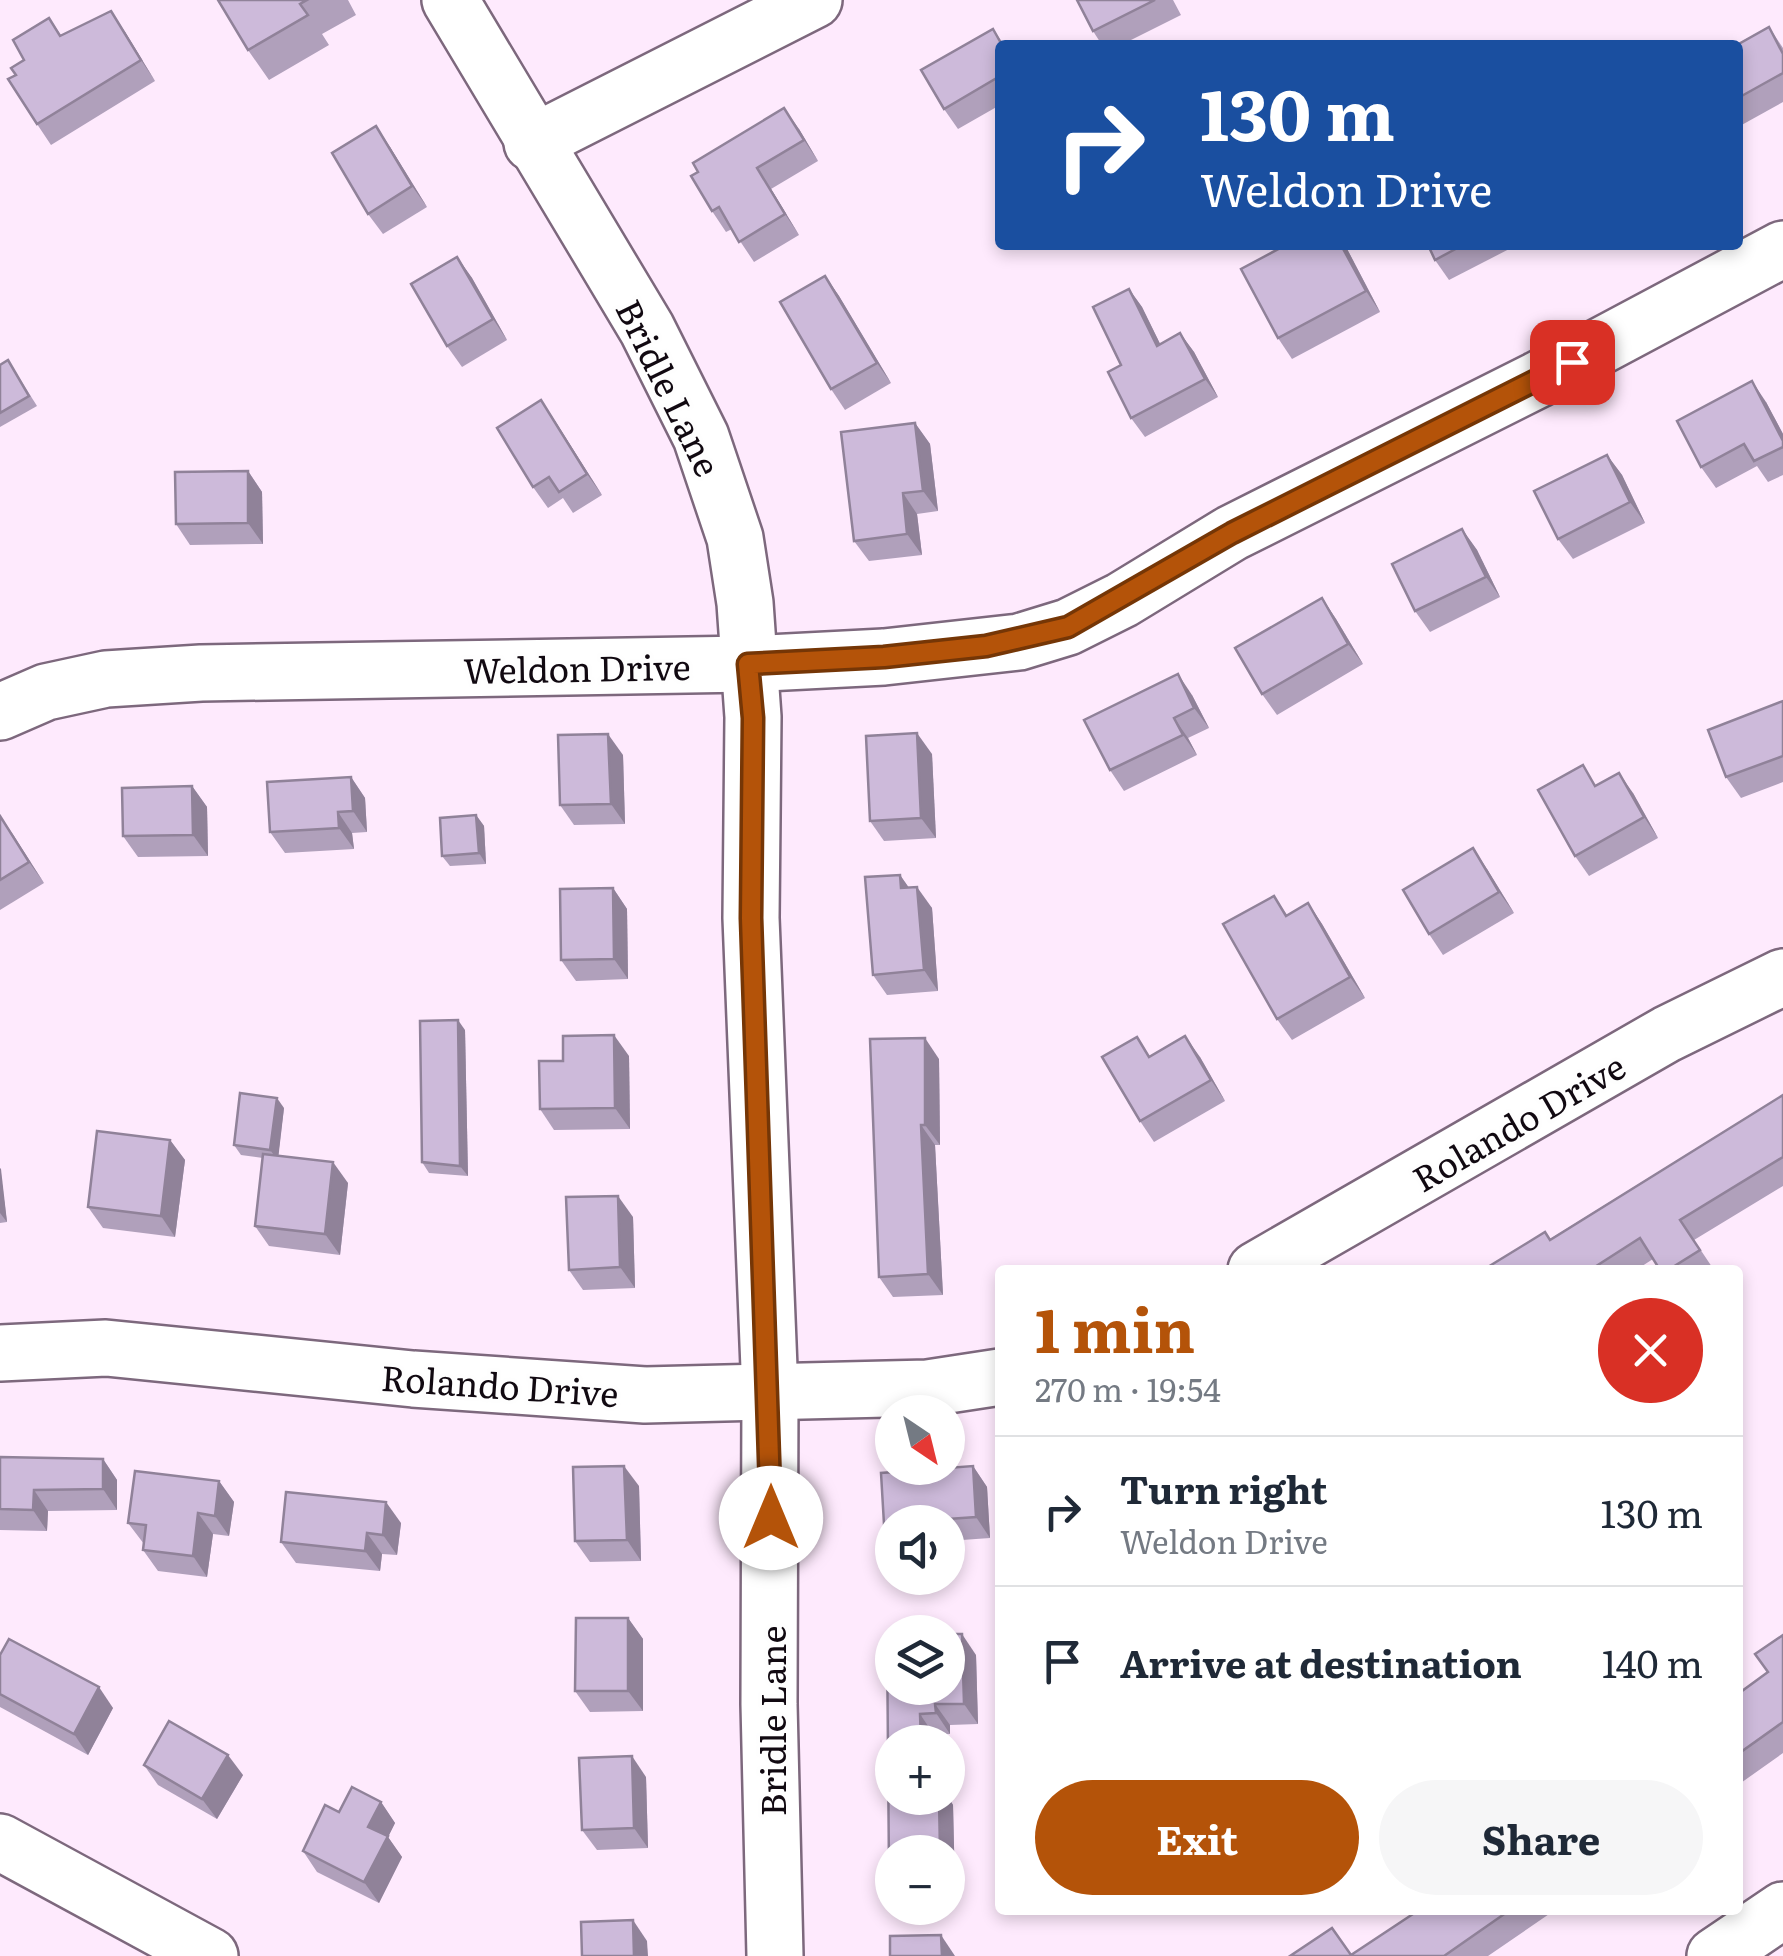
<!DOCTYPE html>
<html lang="en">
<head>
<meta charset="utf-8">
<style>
	body { margin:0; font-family:Literata,serif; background:#f6f6f7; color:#1f2937; height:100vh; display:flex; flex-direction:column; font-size:38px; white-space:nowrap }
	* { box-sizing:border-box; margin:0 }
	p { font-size:32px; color:#747a83 }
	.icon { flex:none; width:55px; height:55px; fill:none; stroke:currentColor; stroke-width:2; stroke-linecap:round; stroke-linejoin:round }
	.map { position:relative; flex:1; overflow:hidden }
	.details { position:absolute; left:995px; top:1265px; width:748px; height:650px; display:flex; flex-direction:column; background:#fff; border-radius:10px; box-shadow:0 5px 15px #0003 }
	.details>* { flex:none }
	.banner { position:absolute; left:995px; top:40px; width:748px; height:210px; border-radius:10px; box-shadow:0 5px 15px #0003; background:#1a4fa0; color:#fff; overflow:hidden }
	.needle { width:65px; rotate:145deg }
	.tools { position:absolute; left:875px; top:1395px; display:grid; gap:20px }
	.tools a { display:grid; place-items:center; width:90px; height:90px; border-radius:50%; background:#fff; box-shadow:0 5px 15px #0003; font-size:50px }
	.pin { position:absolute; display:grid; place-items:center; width:85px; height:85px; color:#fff; margin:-42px; border-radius:20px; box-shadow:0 5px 15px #0006 }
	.me { position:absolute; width:110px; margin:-55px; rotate:0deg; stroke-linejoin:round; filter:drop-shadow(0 0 8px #0008) }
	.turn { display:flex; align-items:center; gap:35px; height:210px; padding:0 40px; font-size:45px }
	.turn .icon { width:130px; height:130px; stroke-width:2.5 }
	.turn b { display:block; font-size:70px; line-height:85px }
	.round { display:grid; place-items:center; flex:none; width:105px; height:105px; border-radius:52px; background:#f6f6f7 }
	.headline { display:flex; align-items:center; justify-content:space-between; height:170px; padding:0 40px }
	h1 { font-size:60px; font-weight:700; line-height:75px; color:#b45309 }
	.cta { display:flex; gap:20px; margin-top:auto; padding:20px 40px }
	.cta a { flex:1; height:115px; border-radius:60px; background:#b45309; color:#fff; font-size:40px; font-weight:700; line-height:115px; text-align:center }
	.cta a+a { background:#f6f6f7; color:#1f2937 }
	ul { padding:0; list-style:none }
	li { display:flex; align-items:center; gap:30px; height:150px; padding:0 40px; border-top:2px solid #e0e1e3 }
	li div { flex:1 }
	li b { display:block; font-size:38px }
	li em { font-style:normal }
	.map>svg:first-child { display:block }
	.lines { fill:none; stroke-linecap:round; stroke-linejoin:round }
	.minor-casing { stroke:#7d687d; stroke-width:60 }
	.minor { stroke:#fff; stroke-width:55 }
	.wall { fill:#b0a0bb }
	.shaded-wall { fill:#908299 }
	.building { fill:#cdbada; stroke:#908299; stroke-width:2.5 }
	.route-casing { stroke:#753606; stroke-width:25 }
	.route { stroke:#b45309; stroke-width:18 }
	.labels { text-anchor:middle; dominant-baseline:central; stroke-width:8; stroke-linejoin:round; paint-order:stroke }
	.street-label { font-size:35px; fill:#110911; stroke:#fefefe }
</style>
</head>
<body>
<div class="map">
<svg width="1783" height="1956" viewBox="0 0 1783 1956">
	<rect width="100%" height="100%" fill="#feeafd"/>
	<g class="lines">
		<defs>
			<g id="minor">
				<polyline points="450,0 647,329 701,437 735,538 745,603 753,717 751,918 770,1393 769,1704 775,1956"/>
				<polyline points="532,143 814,0"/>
				<polyline points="0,712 46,692 106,679 201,673 748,664 884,657 1019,642 1068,627 1122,600 1232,533 1537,380 1783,249"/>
				<polyline points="1256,1270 1667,1034 1783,977"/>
				<polyline points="0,1353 106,1348 413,1379 645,1395 928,1388 1000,1377"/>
				<polyline points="0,1842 210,1956"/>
				<polyline points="1715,1956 1783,1910"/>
			</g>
		</defs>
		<!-- minor casing -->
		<use href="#minor" class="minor-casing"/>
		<!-- minor -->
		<use href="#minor" class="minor"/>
	</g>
	<!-- wall -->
	<g class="wall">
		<polygon points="218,0 348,0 356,15 322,34 329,45 269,80 248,50"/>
		<polygon points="1077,0 1173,0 1181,15 1121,45 1102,45 1093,31"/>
		<polygon points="49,18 61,35 125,32 155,81 51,145 37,124 16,75"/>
		<polygon points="1769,27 1783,48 1783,102 1738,127 1738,45"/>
		<polygon points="993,29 1004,45 1000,45 1000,105 958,129 944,109"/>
		<polygon points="799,129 818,161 771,189 799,235 754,262 732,229 726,232 712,211"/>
		<polygon points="390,147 427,207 383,234 368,214"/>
		<polygon points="1345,245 1380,312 1292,359 1278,338"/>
		<polygon points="1428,245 1517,245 1449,280 1435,260"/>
		<polygon points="457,257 472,278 507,340 462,367 447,346"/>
		<polygon points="825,276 839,296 891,383 845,410 831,389"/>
		<polygon points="1129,289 1142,307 1160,344 1180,333 1194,352 1218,397 1145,437 1131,418 1121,365"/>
		<polygon points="8,360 37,406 0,427 0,365"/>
		<polygon points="1766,402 1783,434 1783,475 1768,482 1757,466 1716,488 1701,467"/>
		<polygon points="555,421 602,495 573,513 563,498 548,508 533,487"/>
		<polygon points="915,423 930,444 938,511 917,514 922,555 869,561 854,541"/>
		<polygon points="1607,455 1622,475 1645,523 1573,559 1558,539"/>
		<polygon points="248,471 262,492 263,544 190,545 176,524"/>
		<polygon points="1462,529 1477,550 1500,597 1430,632 1415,611"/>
		<polygon points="1322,598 1336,619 1363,664 1277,715 1262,694"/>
		<polygon points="1192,695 1209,728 1188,738 1197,755 1124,791 1110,770"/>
		<polygon points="1783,701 1783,782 1741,798 1726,777"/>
		<polygon points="932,754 936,838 884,841 870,821"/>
		<polygon points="623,755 625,824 574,825 560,805"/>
		<polygon points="351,777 365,798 367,832 352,833 354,849 285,853 270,832"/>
		<polygon points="1597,784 1633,793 1658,838 1589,876 1575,856"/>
		<polygon points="192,786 207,807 208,856 138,857 123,836"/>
		<polygon points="476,815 484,826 486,864 450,866 442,856"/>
		<polygon points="0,816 44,883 0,910"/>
		<polygon points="1487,869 1514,913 1443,955 1429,934"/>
		<polygon points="900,875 909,888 932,908 938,991 887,995 873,975"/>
		<polygon points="613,888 627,909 628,979 576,981 561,960"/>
		<polygon points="1274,896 1287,915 1308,903 1322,924 1365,998 1292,1040 1277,1019"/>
		<polygon points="465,1030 468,1176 429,1173 422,1162"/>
		<polygon points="629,1056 630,1129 554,1130 540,1109 563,1061"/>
		<polygon points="1150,1056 1200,1057 1225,1101 1154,1142 1140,1121"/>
		<polygon points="939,1059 940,1145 935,1145 943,1295 893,1297 879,1277"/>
		<polygon points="1783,1095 1783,1186 1694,1240 1714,1270 1660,1270 1653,1259 1636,1270 1483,1270 1550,1239"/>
		<polygon points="284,1108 278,1156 348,1183 340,1255 269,1246 255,1226 263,1158 241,1155 234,1145"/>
		<polygon points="170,1140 185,1160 175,1237 103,1228 88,1207"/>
		<polygon points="0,1168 7,1222 0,1223"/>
		<polygon points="633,1217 635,1288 583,1290 569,1270"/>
		<polygon points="0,1457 103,1459 117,1480 117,1510 48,1511 47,1531 0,1530"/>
		<polygon points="973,1466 987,1487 990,1538 948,1541 948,1522 892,1522 892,1567 886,1558 881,1473"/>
		<polygon points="219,1481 234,1502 229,1536 213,1534 207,1577 158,1571 143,1550 144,1544 128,1523"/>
		<polygon points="639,1486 641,1561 590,1562 575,1541"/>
		<polygon points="401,1523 397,1555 382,1554 380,1571 296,1563 281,1542"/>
		<polygon points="628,1618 643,1639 643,1711 590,1712 575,1691"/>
		<polygon points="887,1635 976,1655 978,1724 950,1725 950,1734 934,1735 892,1798 948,1797 953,1805 955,1888 948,1889 948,1852 892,1852 892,1874 889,1869"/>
		<polygon points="1783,1635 1783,1753 1738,1785 1738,1694 1768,1672"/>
		<polygon points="0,1655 113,1708 88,1755 0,1707"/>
		<polygon points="144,1765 243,1775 217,1819 158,1785"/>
		<polygon points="646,1777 648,1848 597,1850 582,1830"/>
		<polygon points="381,1802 395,1823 388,1837 402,1857 379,1903 317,1872 303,1851 339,1812"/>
		<polygon points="1419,1910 1555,1910 1488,1956 1290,1956 1351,1955"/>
	</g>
	<!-- shaded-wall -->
	<g class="shaded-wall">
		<polygon points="111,11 125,32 155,81 141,60"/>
		<polygon points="784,108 799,129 818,161 804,140"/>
		<polygon points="376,126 390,147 427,207 412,186"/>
		<polygon points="757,168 771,189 799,235 785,214"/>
		<polygon points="1341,245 1345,245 1380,312 1366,291"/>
		<polygon points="457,257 472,278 507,340 493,319"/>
		<polygon points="825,276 839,296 891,383 877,363"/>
		<polygon points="1129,289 1142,307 1170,364 1157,346"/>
		<polygon points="1180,333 1194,352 1218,397 1205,379"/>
		<polygon points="1752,381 1766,402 1783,434 1783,441"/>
		<polygon points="541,400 555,421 602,495 587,474"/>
		<polygon points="915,423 930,444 938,511 923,491"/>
		<polygon points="1607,455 1622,475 1645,523 1630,502"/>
		<polygon points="248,471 262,492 263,544 248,523"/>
		<polygon points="903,493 917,514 922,555 907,534"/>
		<polygon points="1462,529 1477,550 1500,597 1486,577"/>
		<polygon points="1322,598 1336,619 1363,664 1348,644"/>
		<polygon points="1178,674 1192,695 1209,728 1194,708"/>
		<polygon points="1174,718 1188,738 1197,755 1183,735"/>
		<polygon points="917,733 932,754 936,838 921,818"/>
		<polygon points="608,734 623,755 625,824 611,804"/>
		<polygon points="1619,773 1633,793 1658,838 1644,817"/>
		<polygon points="351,777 365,798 367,832 353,811"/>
		<polygon points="192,786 207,807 208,856 193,835"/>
		<polygon points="338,812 352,833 354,849 339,828"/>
		<polygon points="476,815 484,826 486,864 479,853"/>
		<polygon points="0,816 14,836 44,883 29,862"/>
		<polygon points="1473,848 1487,869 1514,913 1499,892"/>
		<polygon points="900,875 914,895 901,888"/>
		<polygon points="917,887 932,908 938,991 924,970"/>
		<polygon points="613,888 627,909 628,979 614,959"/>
		<polygon points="1308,903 1322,924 1365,998 1350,977"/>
		<polygon points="458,1020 465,1030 468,1176 460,1166"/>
		<polygon points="614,1035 629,1056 630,1129 615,1108"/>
		<polygon points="1185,1036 1200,1057 1225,1101 1211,1080"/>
		<polygon points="925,1038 939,1059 940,1145 925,1125"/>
		<polygon points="277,1098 284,1108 278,1160 270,1150"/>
		<polygon points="921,1125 935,1145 943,1295 928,1274"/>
		<polygon points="170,1140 185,1160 175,1237 161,1216"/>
		<polygon points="333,1162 348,1183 340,1255 325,1234"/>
		<polygon points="0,1168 1,1169 7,1222 0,1213"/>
		<polygon points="618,1196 633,1217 635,1288 620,1267"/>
		<polygon points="103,1459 117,1480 117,1510 103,1489"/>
		<polygon points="624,1466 639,1486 641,1561 627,1540"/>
		<polygon points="973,1466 987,1487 990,1538 976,1517"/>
		<polygon points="219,1481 234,1502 229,1536 215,1516"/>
		<polygon points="34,1490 48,1511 47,1531 33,1510"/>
		<polygon points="386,1502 401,1523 397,1555 383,1535"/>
		<polygon points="198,1513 213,1534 207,1577 193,1556"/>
		<polygon points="367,1533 382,1554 380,1571 365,1551"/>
		<polygon points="628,1618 643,1639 643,1711 628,1691"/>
		<polygon points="962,1634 976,1655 978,1724 964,1704"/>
		<polygon points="99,1687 113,1708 88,1755 74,1734"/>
		<polygon points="935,1704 950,1725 950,1734 936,1713"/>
		<polygon points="920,1714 934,1735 935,1742 921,1742"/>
		<polygon points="228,1755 243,1775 217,1819 202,1799"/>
		<polygon points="632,1756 646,1777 648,1848 634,1828"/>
		<polygon points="948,1797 953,1805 955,1888 948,1877 948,1852 940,1852 939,1798"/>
		<polygon points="381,1802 395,1823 388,1837 402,1857 379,1903 364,1882 368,1827"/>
		<polygon points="633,1920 647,1941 648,1956 634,1956"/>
		<polygon points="941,1935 955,1956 942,1956"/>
	</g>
	<!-- building -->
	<g class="building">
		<polygon points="218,0 307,0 300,4 308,15 248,50"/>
		<polygon points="1077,0 1155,0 1093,31"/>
		<polygon points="111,11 141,60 37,124 8,79 16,75 11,68 24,60 13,40 49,18 60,36"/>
		<polygon points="1769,27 1783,54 1783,73 1738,98 1737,45"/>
		<polygon points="993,29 1002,45 1000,45 1000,76 944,109 921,70"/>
		<polygon points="784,108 804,140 757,168 785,214 739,242 719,207 712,211 691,176 698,172 693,163"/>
		<polygon points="376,126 412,186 368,214 332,153"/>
		<polygon points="1286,245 1341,245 1366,291 1278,338 1241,269"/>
		<polygon points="1428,245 1463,245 1435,260"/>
		<polygon points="457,257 493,319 447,346 411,284"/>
		<polygon points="825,276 877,363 831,389 780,302"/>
		<polygon points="1129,289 1157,346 1180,333 1205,379 1131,418 1108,372 1121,365 1093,307"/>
		<polygon points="8,360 29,396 0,413 0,365"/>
		<polygon points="1752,381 1783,441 1783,447 1754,461 1744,444 1701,467 1677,421"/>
		<polygon points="541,400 587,474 559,492 549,477 533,487 497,428"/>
		<polygon points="915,423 923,491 903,493 907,534 854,541 841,432"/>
		<polygon points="1607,455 1630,502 1558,539 1534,491"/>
		<polygon points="248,471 248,523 176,524 175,472"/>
		<polygon points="1462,529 1486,577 1415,611 1392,564"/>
		<polygon points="1322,598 1348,644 1262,694 1235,648"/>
		<polygon points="1178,674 1194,708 1174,718 1183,735 1110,770 1084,720"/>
		<polygon points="1783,701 1783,756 1726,777 1708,730"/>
		<polygon points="917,733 921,818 870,821 866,736"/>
		<polygon points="608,734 611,804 560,805 558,735"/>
		<polygon points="1583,765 1595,786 1619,773 1644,817 1575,856 1538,790"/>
		<polygon points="351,777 353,811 338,812 339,828 270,832 267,782"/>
		<polygon points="192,786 193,835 123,836 122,788"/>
		<polygon points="476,815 479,853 442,856 440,818"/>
		<polygon points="0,816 29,862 0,880"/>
		<polygon points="1473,848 1499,892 1429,934 1403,890"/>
		<polygon points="900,875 901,888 917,887 924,970 873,975 865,877"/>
		<polygon points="613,888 614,959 561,960 560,889"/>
		<polygon points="1274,896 1286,916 1308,903 1350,977 1277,1019 1223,924"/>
		<polygon points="458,1020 460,1166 422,1162 420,1021"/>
		<polygon points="614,1035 615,1108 540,1109 539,1061 563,1061 563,1036"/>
		<polygon points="1185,1036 1211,1080 1140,1121 1102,1057 1137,1037 1149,1057"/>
		<polygon points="925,1038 925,1125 921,1125 928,1274 879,1277 870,1039"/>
		<polygon points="240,1093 277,1098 270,1150 234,1145"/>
		<polygon points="1783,1095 1783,1157 1680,1220 1700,1250 1668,1270 1660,1270 1640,1238 1590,1270 1483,1270 1545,1232 1550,1240"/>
		<polygon points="97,1131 170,1140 161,1216 88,1207"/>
		<polygon points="263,1154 333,1162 325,1234 255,1226"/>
		<polygon points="618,1196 620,1267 569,1270 566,1197"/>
		<polygon points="0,1457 103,1459 103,1489 34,1490 33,1510 0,1509"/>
		<polygon points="624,1466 627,1540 575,1541 573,1467"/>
		<polygon points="973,1466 976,1517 932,1520 933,1522 892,1522 892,1557 886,1558 881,1473"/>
		<polygon points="135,1471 219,1481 215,1516 198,1513 193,1556 143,1550 146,1525 128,1523"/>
		<polygon points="286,1492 386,1502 383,1535 367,1533 365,1551 281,1542"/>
		<polygon points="576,1618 628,1618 628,1691 575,1691"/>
		<polygon points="948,1634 962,1634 964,1704 935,1704 936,1713 920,1714 921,1742 892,1742 892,1798 939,1798 940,1852 892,1852 892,1869 889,1869 887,1635 892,1635 892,1688 948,1688"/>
		<polygon points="1783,1635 1783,1722 1738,1754 1738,1694 1768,1672 1755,1654"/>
		<polygon points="9,1639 99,1687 74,1734 0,1694 0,1655"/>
		<polygon points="169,1721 228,1755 202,1799 144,1765"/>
		<polygon points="632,1756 634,1828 582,1830 579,1758"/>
		<polygon points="352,1787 381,1802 368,1827 388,1836 364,1882 303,1851 325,1805 339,1812"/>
		<polygon points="1419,1910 1510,1910 1444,1956 1290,1956 1332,1928 1351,1955"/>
		<polygon points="633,1920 634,1956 582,1956 581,1922"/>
		<polygon points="941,1935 942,1956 890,1956 890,1936"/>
	</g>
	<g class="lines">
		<defs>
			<polyline id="route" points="771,1518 751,918 753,718 748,664 884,657 986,646 1068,627 1232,533 1572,362"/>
		</defs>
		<!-- route casing -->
		<use href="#route" class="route-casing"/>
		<!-- route -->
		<use href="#route" class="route"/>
	</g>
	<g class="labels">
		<!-- street labels -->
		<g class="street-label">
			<text transform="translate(670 387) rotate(64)">Bridle Lane</text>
			<text transform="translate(577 667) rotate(-1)">Weldon Drive</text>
			<text transform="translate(1518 1121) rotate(-30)">Rolando Drive</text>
			<text transform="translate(500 1384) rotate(4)">Rolando Drive</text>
			<text transform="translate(771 1721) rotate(-90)">Bridle Lane</text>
		</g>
	</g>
</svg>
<div class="tools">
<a><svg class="needle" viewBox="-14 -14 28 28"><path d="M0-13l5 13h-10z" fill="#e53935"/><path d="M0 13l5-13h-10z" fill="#747a83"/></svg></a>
<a><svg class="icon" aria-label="sound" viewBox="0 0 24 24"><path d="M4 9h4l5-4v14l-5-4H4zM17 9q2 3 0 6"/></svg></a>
<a><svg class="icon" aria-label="layers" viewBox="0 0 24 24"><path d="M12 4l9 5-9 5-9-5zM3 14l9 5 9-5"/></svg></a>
<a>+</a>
<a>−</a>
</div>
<div class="pin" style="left:1572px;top:362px;background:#d93025"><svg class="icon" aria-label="arrive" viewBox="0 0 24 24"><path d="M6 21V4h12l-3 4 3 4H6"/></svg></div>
<svg class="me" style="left:771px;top:1518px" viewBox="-20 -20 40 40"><circle r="19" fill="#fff"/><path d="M0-13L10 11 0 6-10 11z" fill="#b45309"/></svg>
<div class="banner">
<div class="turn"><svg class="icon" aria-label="right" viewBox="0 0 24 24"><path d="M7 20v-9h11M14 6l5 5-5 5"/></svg><div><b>130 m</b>Weldon Drive</div></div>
</div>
<section class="details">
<div class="headline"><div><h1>1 min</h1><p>270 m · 19:54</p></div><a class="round" style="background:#d93025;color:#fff"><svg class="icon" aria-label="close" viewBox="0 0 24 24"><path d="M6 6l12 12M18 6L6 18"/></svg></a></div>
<ul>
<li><svg class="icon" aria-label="right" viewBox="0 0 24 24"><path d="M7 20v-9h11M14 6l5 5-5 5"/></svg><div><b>Turn right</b><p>Weldon Drive</p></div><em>130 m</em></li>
<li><svg class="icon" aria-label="arrive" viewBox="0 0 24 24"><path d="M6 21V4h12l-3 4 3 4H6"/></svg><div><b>Arrive at destination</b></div><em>140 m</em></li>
</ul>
<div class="cta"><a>Exit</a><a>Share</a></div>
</section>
</div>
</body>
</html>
